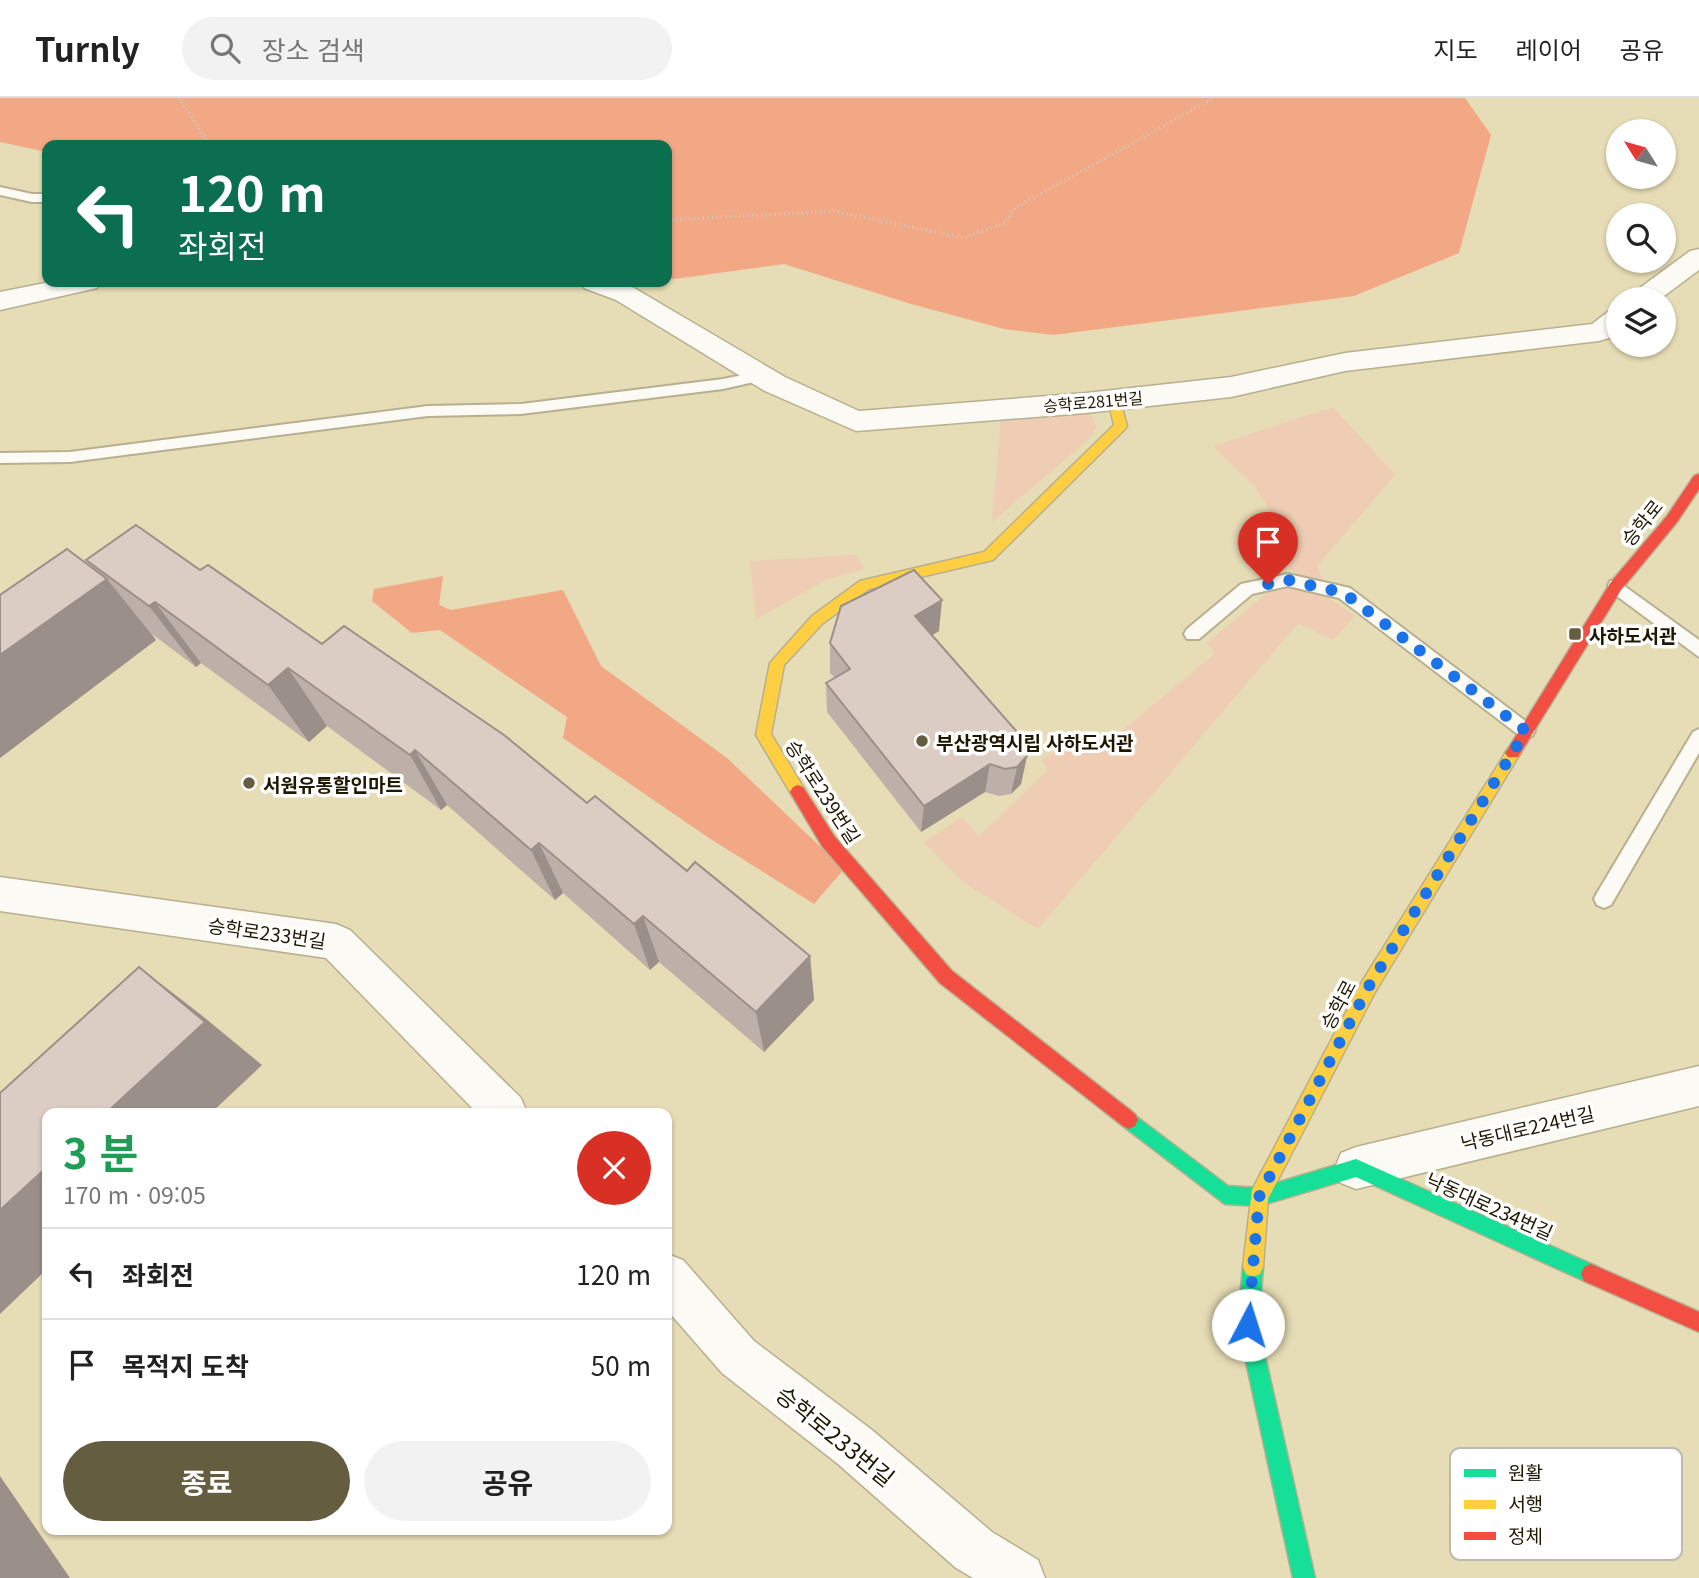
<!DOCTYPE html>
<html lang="ko">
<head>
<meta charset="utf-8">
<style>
	body { margin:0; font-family:Georgia,"Noto Sans KR",serif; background:#f2f2f2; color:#222; height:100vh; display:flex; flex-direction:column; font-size:26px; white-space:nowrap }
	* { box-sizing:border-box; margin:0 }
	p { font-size:23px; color:#767676 }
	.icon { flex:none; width:38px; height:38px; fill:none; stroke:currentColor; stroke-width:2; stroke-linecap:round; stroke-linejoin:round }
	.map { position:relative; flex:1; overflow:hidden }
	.sheet { position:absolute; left:42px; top:1010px; width:630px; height:427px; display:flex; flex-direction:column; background:#fff; border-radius:14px; box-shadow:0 2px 5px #0004 }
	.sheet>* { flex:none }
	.hud { position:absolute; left:42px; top:42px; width:630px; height:147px; border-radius:14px; box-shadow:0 2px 5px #0004; background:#0b6e4f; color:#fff; overflow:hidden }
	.needle { width:46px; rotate:307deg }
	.fabs { position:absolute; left:1606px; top:21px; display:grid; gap:14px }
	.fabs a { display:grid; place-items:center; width:70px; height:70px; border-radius:50%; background:#fff; box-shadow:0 2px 5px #0004; font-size:35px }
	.pin { position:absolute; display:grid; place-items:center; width:60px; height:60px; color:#fff; margin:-72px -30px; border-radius:50% 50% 50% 0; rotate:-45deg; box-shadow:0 0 7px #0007 }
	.pin .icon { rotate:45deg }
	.me { position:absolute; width:77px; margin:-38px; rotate:5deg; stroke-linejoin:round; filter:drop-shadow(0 0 5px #0008) }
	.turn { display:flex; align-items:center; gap:24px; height:147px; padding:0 21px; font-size:32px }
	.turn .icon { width:91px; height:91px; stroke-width:2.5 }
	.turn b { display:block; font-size:49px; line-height:60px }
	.round { display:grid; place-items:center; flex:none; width:74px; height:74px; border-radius:37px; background:#f2f2f2 }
	.head { display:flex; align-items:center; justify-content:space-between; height:119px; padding:0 21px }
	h1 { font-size:42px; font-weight:700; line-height:52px; color:#1e9e55 }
	.action { display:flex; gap:14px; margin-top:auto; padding:14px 21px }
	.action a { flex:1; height:80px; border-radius:42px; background:#655d3f; color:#fff; font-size:28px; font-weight:700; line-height:80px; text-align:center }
	.action a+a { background:#f2f2f2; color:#222 }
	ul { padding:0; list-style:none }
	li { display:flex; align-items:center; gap:21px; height:91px; padding:0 21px; border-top:2px solid #e0e0e0 }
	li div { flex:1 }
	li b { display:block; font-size:26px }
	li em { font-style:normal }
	header { display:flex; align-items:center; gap:42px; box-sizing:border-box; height:98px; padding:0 35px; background:#fff; border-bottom:2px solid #e0e0e0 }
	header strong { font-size:33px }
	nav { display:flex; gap:38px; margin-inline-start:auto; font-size:24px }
	.search { width:490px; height:63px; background:#f2f2f2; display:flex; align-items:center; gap:18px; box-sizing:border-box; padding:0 24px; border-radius:38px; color:#767676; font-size:26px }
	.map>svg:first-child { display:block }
	.green { fill:#efcdb4 }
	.forest { fill:#f2a885 }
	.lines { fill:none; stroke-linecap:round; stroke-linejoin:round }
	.lane-casing { stroke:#b7af90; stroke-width:4 }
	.street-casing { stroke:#b7af90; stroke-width:3 }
	.fast-casing { stroke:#b7af90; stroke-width:3 }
	.slow-casing { stroke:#b7af90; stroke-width:3 }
	.jam-casing { stroke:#b7af90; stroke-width:3 }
	.path { stroke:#d0cdc1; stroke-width:3.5; stroke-dasharray:1 3.5; stroke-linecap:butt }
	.lane { fill:#fbfaf4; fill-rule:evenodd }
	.street { fill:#fbfaf4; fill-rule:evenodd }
	.fast { fill:#16e098; fill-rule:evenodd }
	.slow { fill:#ffcf43; fill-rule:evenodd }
	.jam { fill:#f24e42; fill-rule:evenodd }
	.wall { fill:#bdb0a9 }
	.shaded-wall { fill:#9a9089 }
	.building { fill:#dccdc4; stroke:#9a9089; stroke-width:2 }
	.route { stroke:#1a73e8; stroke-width:12; stroke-dasharray:0 21.6 }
	.poi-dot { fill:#655d3f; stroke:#fff; stroke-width:2.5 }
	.labels { text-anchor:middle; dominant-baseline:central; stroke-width:7; stroke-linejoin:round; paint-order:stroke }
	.far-street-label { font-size:16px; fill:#1f1800; stroke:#fff }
	.street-label { font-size:19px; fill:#1f1800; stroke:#fff }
	.poi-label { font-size:19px; font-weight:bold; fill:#1f1800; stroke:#fff; text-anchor:start }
	.near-street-label { font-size:23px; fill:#1f1800; stroke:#fff }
	.key { fill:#fff; stroke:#bcbab2; stroke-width:2 }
	.key-label { font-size:19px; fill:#1f1800 }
</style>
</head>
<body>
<header>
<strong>Turnly</strong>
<div class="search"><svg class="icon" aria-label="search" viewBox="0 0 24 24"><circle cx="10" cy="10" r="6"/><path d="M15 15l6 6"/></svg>장소 검색</div>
<nav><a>지도</a><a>레이어</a><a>공유</a></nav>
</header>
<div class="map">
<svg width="1699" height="1480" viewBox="0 0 1699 1480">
	<rect width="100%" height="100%" fill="#e6dcb5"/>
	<!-- green -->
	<g class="green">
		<path d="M 1333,309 L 1395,377 L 1318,467 L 1324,490 C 1298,481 1290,472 1274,451 L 1286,439 L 1256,390 L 1213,348 Z"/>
		<polygon points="1088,312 1097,329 1087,343 992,424 1001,320"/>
		<polygon points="856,457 864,471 828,481 756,521 750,463"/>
		<polygon points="1292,483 1313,489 1355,518 1333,542 1298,525 1038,831 963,784 924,744 962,719 979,738 1048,672 1041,662 1079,640 1098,653 1215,555 1207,545 1267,495"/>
	</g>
	<!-- forest -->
	<g class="forest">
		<polygon points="0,0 1465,0 1491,37 1459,155 1354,198 1054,237 1004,231 911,206 784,166 667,182 667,47 47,47 47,54 0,44"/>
		<polygon points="443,478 439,507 451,512 563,492 601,568 727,660 844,771 814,806 709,740 563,640 567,619 440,532 412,535 372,503 374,491"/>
	</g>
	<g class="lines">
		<defs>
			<g id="lane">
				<polygon points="0,89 32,96 47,96 47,104 32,104 0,97"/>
				<polygon points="762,273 769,278 767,281 723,291 521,316 428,318 70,364 0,365 0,355 70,354 428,308 521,306 723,281"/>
				<polygon points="1288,476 1350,490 1532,628 1535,633 1532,638 1526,640 1520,638 1339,500 1288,488 1252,496 1199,541 1187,541 1184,536 1187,531 1241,486"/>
				<polygon points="1616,482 1699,542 1699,559 1610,493 1608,488 1610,483"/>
				<polygon points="1699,631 1699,655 1611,807 1604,810 1597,807 1594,801 1597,795 1693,634"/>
			</g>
			<g id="street">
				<polygon points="1699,151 1699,172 1660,201 1630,201 1633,195 1690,153"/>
				<polygon points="50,184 101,184 97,190 0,212 0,194"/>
				<polygon points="580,184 618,184 634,190 785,279 859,313 1086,295 1231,279 1345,255 1592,226 1609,213 1619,210 1619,233 1609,240 1599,243 1345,273 1231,299 1086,315 856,333 765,293 616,202 584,190"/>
				<polygon points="0,779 336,826 350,832 521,1000 527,1015 477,1015 326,860 0,813"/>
				<polygon points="1699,968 1699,1008 1356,1091 1341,1085 1335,1070 1341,1055 1356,1049"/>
				<polygon points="667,1156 683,1162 754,1243 872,1332 992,1434 1038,1462 1045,1480 973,1480 956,1470 838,1366 722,1275 667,1212"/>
			</g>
			<g id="fast">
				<polygon points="1129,1013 1228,1088 1259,1090 1356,1061 1598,1169 1601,1176 1598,1183 1591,1186 1356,1079 1259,1108 1225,1106 1123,1028 1120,1022 1123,1016"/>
				<polygon points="1253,1159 1260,1162 1263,1169 1258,1227 1315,1480 1293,1480 1238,1227 1243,1169 1246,1162"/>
			</g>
			<g id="slow">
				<polygon points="1114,298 1120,302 1127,328 1125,331 993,462 869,491 822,526 784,567 771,636 806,694 803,699 793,699 756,637 770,565 812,518 860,483 984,454 1114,327 1108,302"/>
				<polygon points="1513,649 1518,651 1521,655 1518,659 1375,894 1268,1101 1263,1169 1260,1176 1253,1179 1246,1176 1243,1169 1252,1092 1363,882 1508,651"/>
			</g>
			<g id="jam">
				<polygon points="1699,376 1699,391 1677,424 1621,492 1518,659 1508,659 1505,655 1508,651 1611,484 1667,418 1694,378"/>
				<polygon points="798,687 803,689 834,738 952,873 1135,1016 1138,1022 1135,1028 1129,1031 1123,1028 940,885 822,748 790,694 793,689"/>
				<polygon points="1591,1166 1699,1214 1699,1234 1584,1183 1581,1176 1584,1169"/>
			</g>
		</defs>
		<!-- lane casing -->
		<use href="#lane" class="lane-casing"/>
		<!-- street casing -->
		<use href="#street" class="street-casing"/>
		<!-- fast casing -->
		<use href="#fast" class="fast-casing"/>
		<!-- slow casing -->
		<use href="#slow" class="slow-casing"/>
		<!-- jam casing -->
		<use href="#jam" class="jam-casing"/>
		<!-- path -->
		<g class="path">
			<polyline points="179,0 210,47"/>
			<polyline points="667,122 834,113 964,140 1005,125 1015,110 1214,0"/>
		</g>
		<!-- lane -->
		<use href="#lane" class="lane"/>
		<!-- street -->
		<use href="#street" class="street"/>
		<!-- fast -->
		<use href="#fast" class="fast"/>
		<!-- slow -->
		<use href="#slow" class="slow"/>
		<!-- jam -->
		<use href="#jam" class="jam"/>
	</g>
	<!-- wall -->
	<g class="wall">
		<polygon points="86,462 200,472 587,705 810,858 814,902 764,954 659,864 650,872 563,795 555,802 447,707 441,712 327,628 309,644 201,565 196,569 152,536 156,542 0,660 0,497 90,468"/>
		<polygon points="939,533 932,537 1027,658 1021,686 1011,696 999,698 985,694 921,734 827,614 826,585 835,580 830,575 830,545"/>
	</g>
	<!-- shaded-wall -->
	<g class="shaded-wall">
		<polygon points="107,481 156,542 0,660 0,557"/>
		<polygon points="942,502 939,533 913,549 915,518"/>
		<polygon points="155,504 201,565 196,569 149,508"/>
		<polygon points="288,570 327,628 309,644 268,587"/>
		<polygon points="415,652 447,707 441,712 410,657"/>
		<polygon points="1027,658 1021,686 1011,696 1017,669"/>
		<polygon points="990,666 985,694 921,734 924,708"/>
		<polygon points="539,745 563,795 555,802 531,752"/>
		<polygon points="643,818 659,864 650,872 634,826"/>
		<polygon points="810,858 814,902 764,954 756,914"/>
		<polygon points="139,869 200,916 262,967 211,1015 106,1015"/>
		<polygon points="47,1069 47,1171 0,1216 0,1112"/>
		<polygon points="0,1378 70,1480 0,1480"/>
	</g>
	<!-- building -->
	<g class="building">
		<polygon points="136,427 200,472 208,467 322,546 344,528 504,637 587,705 595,698 687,773 695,764 810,858 756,914 643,818 634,826 539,745 531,752 415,652 410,657 288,570 268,587 155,504 149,508 86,462"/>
		<polygon points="67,451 107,481 0,557 0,497"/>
		<polygon points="914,472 942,502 915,518 1025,643 1027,658 1017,669 1005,671 990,666 924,708 826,585 850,571 830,545 841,508"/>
		<polygon points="139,869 205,924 106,1015 47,1015 47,1069 0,1112 0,995"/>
	</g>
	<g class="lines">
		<!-- route -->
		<polyline class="route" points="1248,1227 1259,1099 1369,888 1526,633 1344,495 1288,482 1268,486"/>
	</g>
	<!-- markers -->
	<g class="poi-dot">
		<rect x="1568" y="529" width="14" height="14" rx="3.5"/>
		<circle cx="922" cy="643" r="7"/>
		<circle cx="249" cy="685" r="7"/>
	</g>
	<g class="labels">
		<!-- far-street labels -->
		<g class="far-street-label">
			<text transform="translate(1093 303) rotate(-5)">승학로281번길</text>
		</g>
		<!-- street labels -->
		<g class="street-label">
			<text transform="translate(1641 424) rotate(-51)">승학로</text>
			<text transform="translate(824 693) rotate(57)">승학로239번길</text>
			<text transform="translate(267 834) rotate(8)">승학로233번길</text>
			<text transform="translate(1337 906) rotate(-62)">승학로</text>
			<text transform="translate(1527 1029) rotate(-13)">낙동대로224번길</text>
			<text transform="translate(1490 1107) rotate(24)">낙동대로234번길</text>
		</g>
		<!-- poi labels -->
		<g class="poi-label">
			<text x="1589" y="536">사하도서관</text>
			<text x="936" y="643">부산광역시립 사하도서관</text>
			<text x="263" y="685">서원유통할인마트</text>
		</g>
		<!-- near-street labels -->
		<g class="near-street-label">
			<text transform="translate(836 1337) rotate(39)">승학로233번길</text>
		</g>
	</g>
	<!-- legend -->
	<rect x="1450" y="1350" width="232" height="112" rx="10" class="key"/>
	<rect x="1464" y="1371" width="32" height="8" fill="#16e098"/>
	<rect x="1464" y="1402" width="32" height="9" fill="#ffcf43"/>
	<rect x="1464" y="1434" width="32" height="8" fill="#f24e42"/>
	<g class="key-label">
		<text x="1508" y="1382">원활</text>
		<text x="1508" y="1413">서행</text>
		<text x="1508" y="1445">정체</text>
	</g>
</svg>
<div class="fabs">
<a><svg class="needle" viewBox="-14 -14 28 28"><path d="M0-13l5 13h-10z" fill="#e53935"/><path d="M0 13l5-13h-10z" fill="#767676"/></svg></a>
<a><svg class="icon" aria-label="search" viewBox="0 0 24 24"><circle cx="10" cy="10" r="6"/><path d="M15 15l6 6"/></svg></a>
<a><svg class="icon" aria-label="layers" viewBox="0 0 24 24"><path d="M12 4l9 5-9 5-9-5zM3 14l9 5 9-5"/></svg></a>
</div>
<div class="pin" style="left:1268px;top:486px;background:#d93025"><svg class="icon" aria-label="arrive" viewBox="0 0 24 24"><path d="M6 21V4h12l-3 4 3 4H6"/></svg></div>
<svg class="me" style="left:1248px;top:1227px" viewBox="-20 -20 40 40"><circle r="19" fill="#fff"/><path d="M0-13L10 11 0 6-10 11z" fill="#1a73e8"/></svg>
<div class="hud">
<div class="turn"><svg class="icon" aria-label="left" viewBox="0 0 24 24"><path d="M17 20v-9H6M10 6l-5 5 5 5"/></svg><div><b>120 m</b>좌회전</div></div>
</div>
<section class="sheet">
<div class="head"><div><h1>3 분</h1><p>170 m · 09:05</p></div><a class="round" style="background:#d93025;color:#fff"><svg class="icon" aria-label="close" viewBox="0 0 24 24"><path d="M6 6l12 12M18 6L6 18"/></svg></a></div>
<ul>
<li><svg class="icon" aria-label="left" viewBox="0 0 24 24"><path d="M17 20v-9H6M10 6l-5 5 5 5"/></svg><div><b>좌회전</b></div><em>120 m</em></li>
<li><svg class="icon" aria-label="arrive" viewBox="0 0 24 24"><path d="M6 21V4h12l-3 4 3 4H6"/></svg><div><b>목적지 도착</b></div><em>50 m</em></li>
</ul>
<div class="action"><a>종료</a><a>공유</a></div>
</section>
</div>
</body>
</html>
